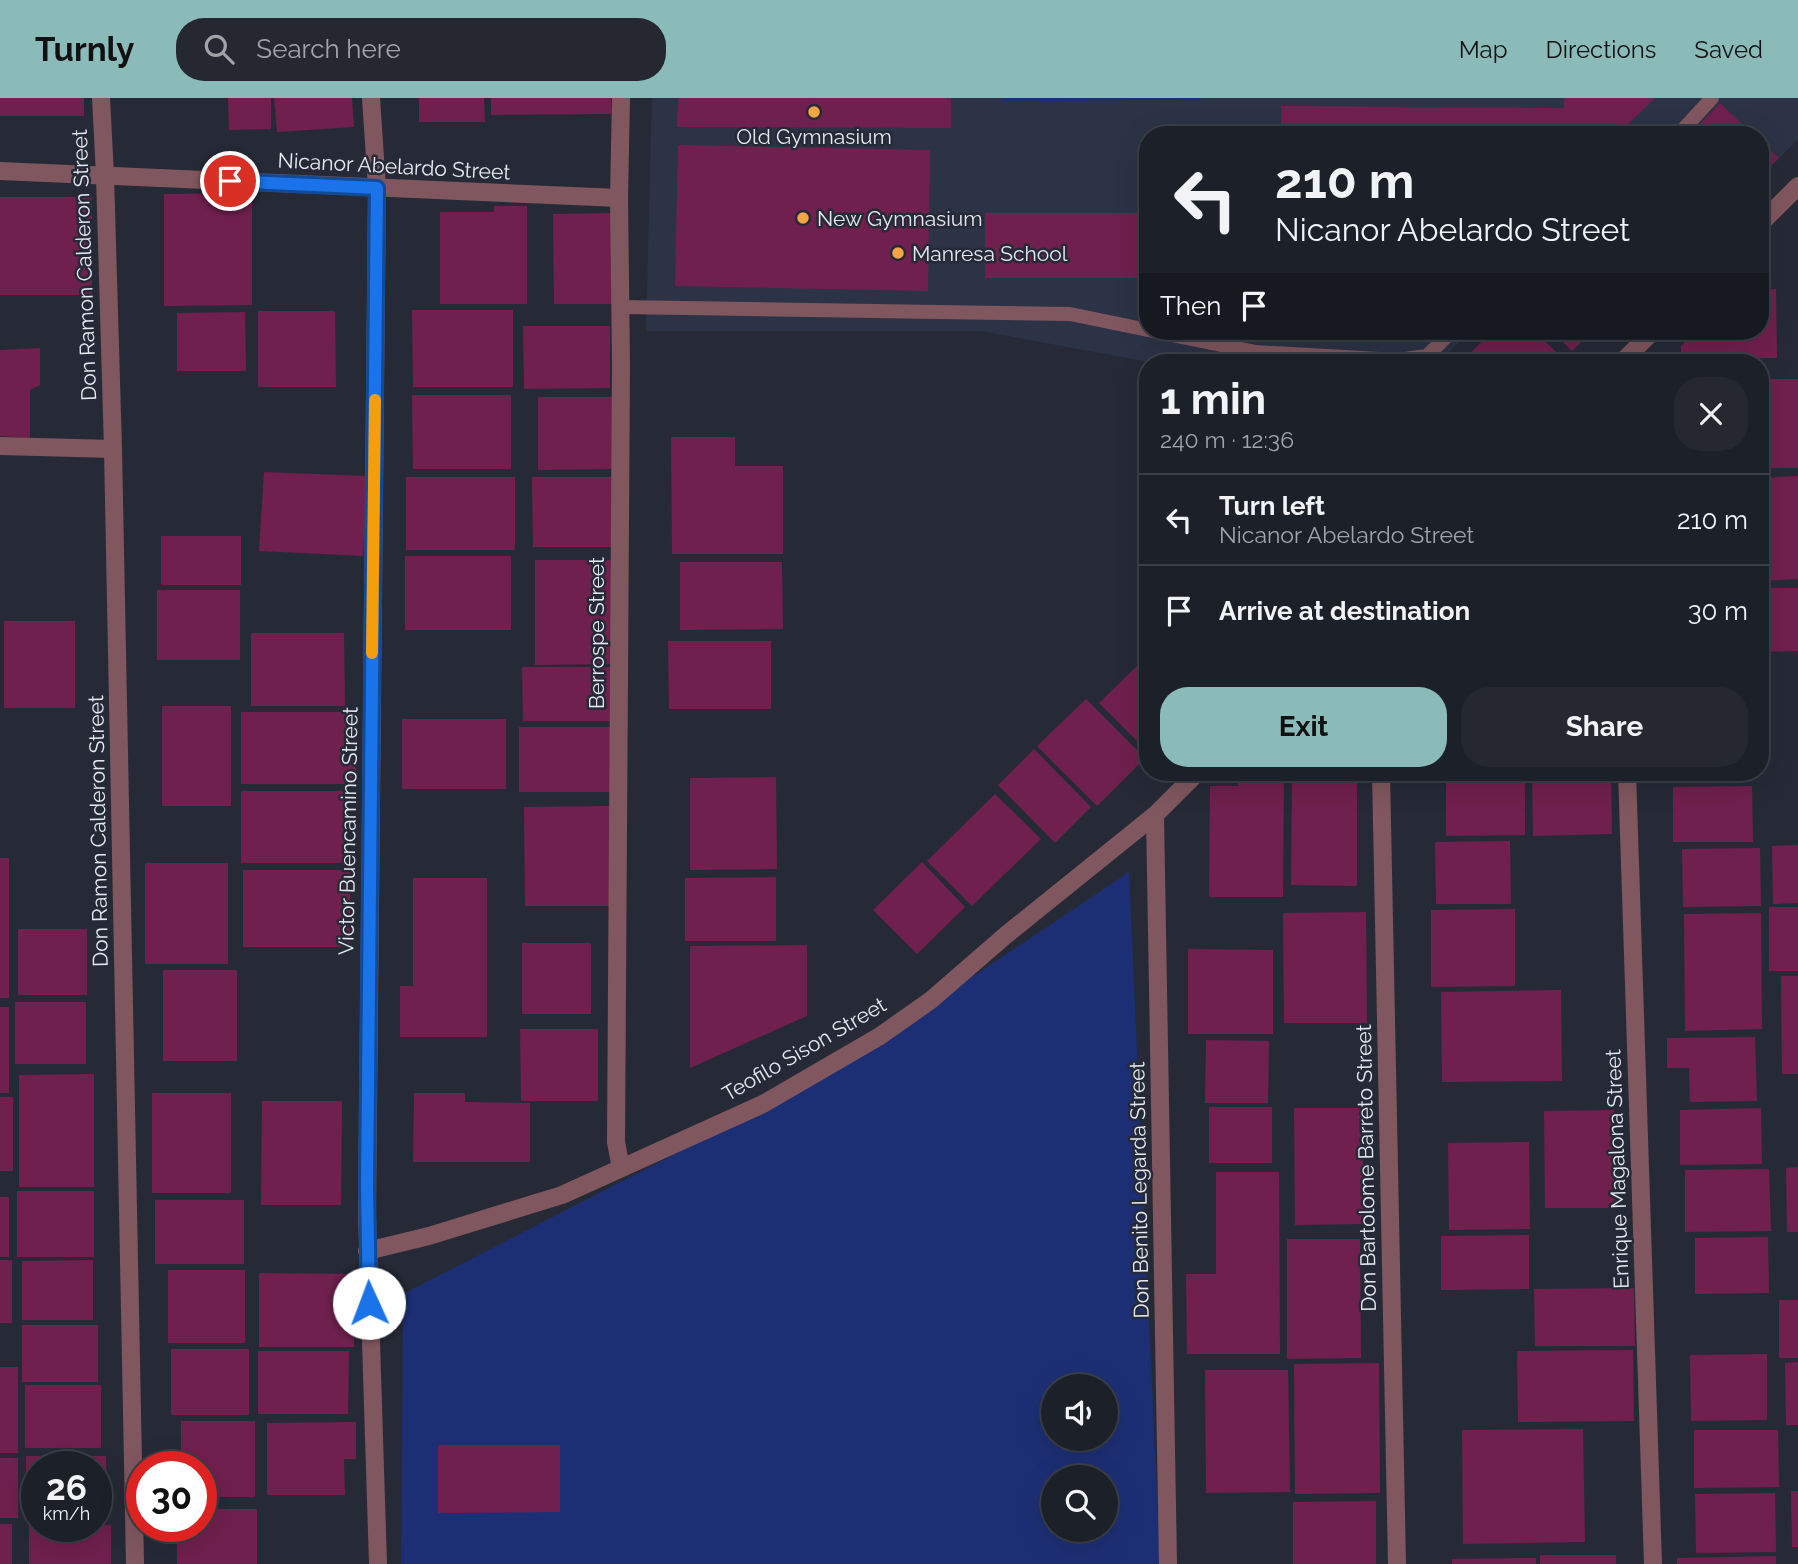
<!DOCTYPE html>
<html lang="en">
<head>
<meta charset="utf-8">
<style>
	body { margin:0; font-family:Raleway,sans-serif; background:#252831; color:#f1f3f6; height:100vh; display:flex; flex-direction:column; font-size:26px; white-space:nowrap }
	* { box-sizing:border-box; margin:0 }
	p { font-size:23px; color:#a0a3a8 }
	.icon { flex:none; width:38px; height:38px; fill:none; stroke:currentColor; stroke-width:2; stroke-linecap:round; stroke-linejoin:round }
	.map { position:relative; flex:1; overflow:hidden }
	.drawer { position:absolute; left:1139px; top:256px; width:630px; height:427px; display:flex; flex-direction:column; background:#1c2029; border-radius:28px; box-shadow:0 7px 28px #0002,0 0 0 2px #3a3e46 }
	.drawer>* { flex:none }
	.top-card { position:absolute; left:1139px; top:28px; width:630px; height:214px; border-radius:28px; box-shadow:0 7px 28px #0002,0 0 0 2px #3a3e46; background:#1c2029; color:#f1f3f6; overflow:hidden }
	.controls { position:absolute; left:1041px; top:1276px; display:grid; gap:14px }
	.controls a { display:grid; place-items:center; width:77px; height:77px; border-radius:50%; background:#1c2029; box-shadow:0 7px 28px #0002,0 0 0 2px #3a3e46; font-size:35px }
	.speed { position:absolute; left:21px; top:1353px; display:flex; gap:14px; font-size:35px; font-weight:700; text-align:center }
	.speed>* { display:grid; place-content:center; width:91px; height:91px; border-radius:50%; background:#1c2029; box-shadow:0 7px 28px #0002,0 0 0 2px #3a3e46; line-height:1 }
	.speed small { font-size:18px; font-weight:400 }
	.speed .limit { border:10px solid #d22; background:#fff; color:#111 }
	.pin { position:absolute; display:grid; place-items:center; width:60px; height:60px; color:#fff; margin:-30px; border:4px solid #fff; border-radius:50%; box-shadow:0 2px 7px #0007 }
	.me { position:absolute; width:77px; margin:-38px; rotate:358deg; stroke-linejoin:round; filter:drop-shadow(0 0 5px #0008) }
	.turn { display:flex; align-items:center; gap:24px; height:147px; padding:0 21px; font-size:32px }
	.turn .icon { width:91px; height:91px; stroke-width:2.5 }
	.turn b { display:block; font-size:49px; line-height:60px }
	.then { display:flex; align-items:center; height:66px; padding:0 21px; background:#0003; gap:14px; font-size:26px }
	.round { display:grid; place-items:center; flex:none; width:74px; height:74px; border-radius:28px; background:#252831 }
	.head { display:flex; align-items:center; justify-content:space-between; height:119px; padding:0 21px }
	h1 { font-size:42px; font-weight:700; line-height:52px }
	.button { display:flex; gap:14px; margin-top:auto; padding:14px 21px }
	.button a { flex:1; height:80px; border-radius:28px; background:#8bbbb9; color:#111; font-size:28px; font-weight:700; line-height:80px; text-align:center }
	.button a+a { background:#252831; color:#f1f3f6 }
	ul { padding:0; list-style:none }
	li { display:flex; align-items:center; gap:21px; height:91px; padding:0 21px; border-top:2px solid #3a3e46 }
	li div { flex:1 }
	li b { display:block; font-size:26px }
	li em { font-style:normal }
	header { display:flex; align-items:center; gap:42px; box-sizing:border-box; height:98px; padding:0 35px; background:#8bbbb9; color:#111 }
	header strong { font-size:33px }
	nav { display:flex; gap:38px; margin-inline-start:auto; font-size:24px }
	.search { width:490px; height:63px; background:#252831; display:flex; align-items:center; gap:18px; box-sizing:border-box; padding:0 24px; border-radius:28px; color:#a0a3a8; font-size:26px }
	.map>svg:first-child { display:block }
	.built { fill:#2c3346 }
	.green { fill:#1d2f74; fill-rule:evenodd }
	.building { fill:#70204e }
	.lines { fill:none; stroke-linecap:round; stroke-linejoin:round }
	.lane { stroke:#80575f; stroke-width:14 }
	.street { stroke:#80575f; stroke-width:18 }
	.route-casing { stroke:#114b97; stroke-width:18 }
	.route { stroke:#1a73e8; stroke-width:12 }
	.slow { stroke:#f59e0b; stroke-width:12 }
	.poi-dot { fill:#f5a345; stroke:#262a37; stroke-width:2.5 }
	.labels { text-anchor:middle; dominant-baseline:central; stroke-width:5; stroke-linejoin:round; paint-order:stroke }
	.poi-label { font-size:21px; fill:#e5e8f1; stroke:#262a37; text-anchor:start }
	.street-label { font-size:21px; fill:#e5e8f1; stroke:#262a37 }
</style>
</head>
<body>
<header>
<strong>Turnly</strong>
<div class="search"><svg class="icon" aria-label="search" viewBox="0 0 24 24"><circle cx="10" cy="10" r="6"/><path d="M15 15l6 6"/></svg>Search here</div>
<nav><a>Map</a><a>Directions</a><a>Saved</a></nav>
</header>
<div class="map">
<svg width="1798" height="1466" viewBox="0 0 1798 1466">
	<rect width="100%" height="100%" fill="#262a37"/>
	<!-- built -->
	<polygon class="built" points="652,0 1798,0 1798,42 1761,77 1760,37 1148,37 1148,233 1471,233 1439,264 1149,264 981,233 646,233"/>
	<!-- green -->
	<g class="green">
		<polygon points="1002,0 1203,0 1203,1 1002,4"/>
		<path d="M 1129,774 L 1160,1466 L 401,1466 L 403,1196 L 817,983 ZM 1054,1288 L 1106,1288 L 1106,1340 L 1054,1340 ZM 1054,1379 L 1106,1379 L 1106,1432 L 1054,1432 Z"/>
	</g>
	<!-- building -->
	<g class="building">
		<rect x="0" y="0" width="84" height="18"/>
		<polygon points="228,0 271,0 271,31 229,32"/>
		<polygon points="274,0 352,0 354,29 277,34"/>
		<polygon points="419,0 484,0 485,24 419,24"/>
		<polygon points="491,0 611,0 611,16 491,17"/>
		<polygon points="678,0 951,0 951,30 677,29"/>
		<polygon points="1564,0 1655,0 1617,37 1281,37 1281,8 1564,10"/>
		<polygon points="1720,5 1754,37 1690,37"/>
		<polygon points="1760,43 1779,60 1760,79"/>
		<polygon points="678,47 930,52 928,193 675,188"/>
		<polygon points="252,95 252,207 164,208 164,96"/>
		<rect x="0" y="99" width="92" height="98"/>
		<polygon points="494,108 527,108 527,206 440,206 440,114 494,114"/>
		<polygon points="612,115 613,206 554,206 553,116"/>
		<rect x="985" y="115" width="163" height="65"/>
		<polygon points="1776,191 1777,260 1681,261 1681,248 1696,233 1760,233 1760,192"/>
		<polygon points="412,212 513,212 513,289 413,289"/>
		<polygon points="258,213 335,213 336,289 258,289"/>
		<polygon points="245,214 246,273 177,273 177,215"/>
		<polygon points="523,228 610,228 610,290 524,291"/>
		<polygon points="1493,233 1535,233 1561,259 1556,264 1461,264"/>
		<polygon points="1552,233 1593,233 1572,253"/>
		<polygon points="40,250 40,287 30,292 30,340 0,338 0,252"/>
		<rect x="1760" y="281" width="38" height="89"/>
		<polygon points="412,297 511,297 511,371 413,371"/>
		<polygon points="538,299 613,299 613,371 538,372"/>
		<polygon points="671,339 735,339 735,368 783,368 783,456 672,456"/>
		<polygon points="264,374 367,378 363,458 259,453"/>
		<polygon points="1798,378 1798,481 1760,483 1760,380"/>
		<rect x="406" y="379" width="109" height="73"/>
		<polygon points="532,379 612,379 612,449 533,449"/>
		<rect x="161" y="438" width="80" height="49"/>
		<rect x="405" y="458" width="106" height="74"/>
		<polygon points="535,462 612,462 612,566 535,567"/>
		<polygon points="680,464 782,464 783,531 680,532"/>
		<polygon points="1764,490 1798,490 1798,553 1764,554"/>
		<rect x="157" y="492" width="83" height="70"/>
		<rect x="4" y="523" width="71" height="87"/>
		<polygon points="251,535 344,535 345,608 251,608"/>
		<polygon points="668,543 771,543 771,611 669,611"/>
		<polygon points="1148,554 1148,572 1139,563"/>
		<polygon points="1137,568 1148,578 1148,654 1099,605"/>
		<polygon points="522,569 612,569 612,623 523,623"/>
		<polygon points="1086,601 1145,660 1097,708 1037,648"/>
		<rect x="162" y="608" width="69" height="100"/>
		<rect x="241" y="614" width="115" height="72"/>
		<rect x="402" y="621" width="104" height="70"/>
		<rect x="519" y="629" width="96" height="65"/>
		<polygon points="1034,651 1091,709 1055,745 998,687"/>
		<polygon points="1238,674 1284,674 1283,799 1209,799 1210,688 1238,688"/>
		<polygon points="1446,674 1525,674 1525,737 1446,738"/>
		<polygon points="1532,674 1611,674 1612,736 1533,738"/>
		<polygon points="1679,674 1751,674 1751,682 1679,683"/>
		<polygon points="776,679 777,771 690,772 690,680"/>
		<polygon points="1292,681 1357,681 1357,788 1291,787"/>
		<polygon points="1752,688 1753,744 1673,744 1673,689"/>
		<rect x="241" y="693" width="107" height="72"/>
		<polygon points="995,696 1041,741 972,808 927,763"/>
		<polygon points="610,708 610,808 525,808 524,709"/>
		<polygon points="1510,743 1511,806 1436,806 1435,744"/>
		<polygon points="1798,747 1798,805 1773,806 1772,748"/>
		<polygon points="1760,750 1761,808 1683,809 1682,751"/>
		<rect x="0" y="760" width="9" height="140"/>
		<polygon points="922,764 965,809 917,856 873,812"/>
		<rect x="145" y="765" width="83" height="101"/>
		<rect x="243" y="772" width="107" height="77"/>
		<polygon points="776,779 776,843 685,843 685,780"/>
		<polygon points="413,780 487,780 487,939 400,939 400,888 413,888"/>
		<rect x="1769" y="809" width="29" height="64"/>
		<polygon points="1515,811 1515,888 1431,889 1431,812"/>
		<polygon points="1366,814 1367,925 1284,925 1283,815"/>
		<polygon points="1761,815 1762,931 1685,933 1684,816"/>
		<rect x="18" y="831" width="69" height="66"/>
		<rect x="522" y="845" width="69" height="71"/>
		<polygon points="807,847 807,918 690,970 690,848"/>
		<polygon points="1188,851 1273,852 1273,936 1188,936"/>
		<rect x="163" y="872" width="74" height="91"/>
		<polygon points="1781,878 1798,878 1798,976 1782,976"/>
		<polygon points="1561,892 1562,983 1442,984 1441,894"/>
		<rect x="15" y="904" width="71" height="62"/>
		<rect x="0" y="909" width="9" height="86"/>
		<polygon points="520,931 598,931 598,1003 521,1003"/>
		<polygon points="1755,939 1757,1003 1690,1004 1689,970 1667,970 1667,940"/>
		<polygon points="1206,942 1269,943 1268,1005 1205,1005"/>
		<polygon points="94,976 94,1089 19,1089 19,977"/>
		<rect x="152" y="995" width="79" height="100"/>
		<polygon points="414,995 465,995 465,1004 530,1005 530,1064 413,1064"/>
		<rect x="0" y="999" width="13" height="74"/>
		<polygon points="262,1003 342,1003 341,1107 261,1107"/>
		<rect x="1209" y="1009" width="63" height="56"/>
		<polygon points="1294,1010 1362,1010 1364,1126 1295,1127"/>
		<polygon points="1761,1010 1762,1066 1680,1067 1680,1012"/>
		<polygon points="1614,1012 1616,1110 1545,1110 1544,1013"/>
		<polygon points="1529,1044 1530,1131 1449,1132 1448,1045"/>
		<polygon points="1798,1069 1798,1134 1787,1134 1786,1070"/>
		<polygon points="1769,1071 1771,1133 1685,1134 1685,1072"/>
		<polygon points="1216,1074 1279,1074 1280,1256 1187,1256 1186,1176 1216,1176"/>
		<rect x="17" y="1093" width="77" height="66"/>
		<rect x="0" y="1099" width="9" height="60"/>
		<rect x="155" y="1102" width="89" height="64"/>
		<polygon points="1529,1137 1529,1191 1441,1192 1441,1138"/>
		<polygon points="1768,1139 1769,1195 1695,1196 1695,1140"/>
		<polygon points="1287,1141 1360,1141 1361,1260 1287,1261"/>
		<rect x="0" y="1162" width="12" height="63"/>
		<polygon points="93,1162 93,1222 22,1222 22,1163"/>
		<rect x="168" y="1172" width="77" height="73"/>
		<polygon points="259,1175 354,1176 354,1249 259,1249"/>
		<polygon points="1634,1190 1635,1248 1535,1248 1534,1191"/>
		<rect x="1779" y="1202" width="19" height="58"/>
		<rect x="22" y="1227" width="76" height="57"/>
		<rect x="171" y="1251" width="78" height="66"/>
		<polygon points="1633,1252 1634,1323 1518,1324 1517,1253"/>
		<polygon points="258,1253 349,1253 348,1316 258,1316"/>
		<polygon points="1767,1256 1767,1322 1691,1323 1690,1257"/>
		<polygon points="1798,1264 1798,1327 1786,1327 1785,1265"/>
		<polygon points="1379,1265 1380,1395 1295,1396 1294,1266"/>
		<rect x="0" y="1269" width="18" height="86"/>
		<polygon points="1205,1272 1288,1272 1290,1394 1206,1395"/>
		<rect x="25" y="1287" width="76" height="63"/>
		<polygon points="181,1323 255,1323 255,1399 201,1399 201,1368 181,1368"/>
		<polygon points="356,1324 356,1361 344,1361 345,1397 267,1397 267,1325"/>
		<polygon points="1583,1331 1585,1444 1463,1446 1462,1332"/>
		<polygon points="1694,1332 1778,1332 1779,1389 1694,1390"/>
		<polygon points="438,1347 560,1347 560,1414 438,1415"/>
		<polygon points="26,1358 106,1358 107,1418 96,1418 96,1368 37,1368 37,1418 26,1418"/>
		<rect x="0" y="1360" width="18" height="60"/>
		<polygon points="1791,1393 1798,1393 1798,1449 1792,1449"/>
		<polygon points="1775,1395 1776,1454 1696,1455 1695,1396"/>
		<polygon points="1376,1403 1376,1466 1293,1466 1293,1404"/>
		<polygon points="201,1411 257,1411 257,1466 177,1466 177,1428 201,1428"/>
		<rect x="0" y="1426" width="12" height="40"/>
		<rect x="29" y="1427" width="82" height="39"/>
		<rect x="1540" y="1457" width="76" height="9"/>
		<polygon points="1776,1458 1776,1466 1677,1466 1677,1460"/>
		<polygon points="1536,1460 1536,1466 1452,1466 1452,1461"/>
	</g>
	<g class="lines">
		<!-- lane -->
		<g class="lane">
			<polyline points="1678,37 1712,0"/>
			<polyline points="621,209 1070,216 1148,232"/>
			<polyline points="1152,233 1256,254 1397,262 1427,258 1452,233"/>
		</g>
		<!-- street -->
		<g class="street">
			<polyline points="101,0 105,77 113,351 135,1466"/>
			<polyline points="371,0 377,90 367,1116 378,1466"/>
			<polyline points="0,73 619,100"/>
			<polyline points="1760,126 1798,88"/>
			<polyline points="1622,264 1653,233"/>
			<polyline points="0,348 113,351"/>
			<polyline points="1381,674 1397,1466"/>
			<polyline points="1627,674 1653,1466"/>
			<polyline points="1155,717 1168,1466"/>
			<polyline points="621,1070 616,1044 621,266 619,100 621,0"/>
			<polyline points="367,1153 429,1138 562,1097 763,1006 880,938 931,902 1006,837 1155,717 1198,674"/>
		</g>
	</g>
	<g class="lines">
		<defs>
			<polyline id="route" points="230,83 377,90 367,1088 369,1205"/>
		</defs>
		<!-- route casing -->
		<use href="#route" class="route-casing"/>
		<!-- route -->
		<use href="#route" class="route"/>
		<!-- slow -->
		<polyline class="slow" points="372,555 375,302"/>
	</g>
	<!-- markers -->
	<g class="poi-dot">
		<circle cx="814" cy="14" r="7"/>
		<circle cx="803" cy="120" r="7"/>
		<circle cx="898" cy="155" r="7"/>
	</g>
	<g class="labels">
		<!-- poi labels -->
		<g class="poi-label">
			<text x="814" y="38" text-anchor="middle">Old Gymnasium</text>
			<text x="817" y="120">New Gymnasium</text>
			<text x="912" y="155">Manresa School</text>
		</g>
		<!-- street labels -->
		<g class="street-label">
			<text transform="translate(394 68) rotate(3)">Nicanor Abelardo Street</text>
			<text transform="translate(84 167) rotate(-92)">Don Ramon Calderon Street</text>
			<text transform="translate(596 535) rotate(-90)">Berrospe Street</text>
			<text transform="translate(98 733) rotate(-91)">Don Ramon Calderon Street</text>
			<text transform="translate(348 733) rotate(-89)">Victor Buencamino Street</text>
			<text transform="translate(804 951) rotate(-30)">Teofilo Sison Street</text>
			<text transform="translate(1366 1070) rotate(-91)">Don Bartolome Barreto Street</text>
			<text transform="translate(1617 1071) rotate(-92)">Enrique Magalona Street</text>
			<text transform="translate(1139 1092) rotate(-91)">Don Benito Legarda Street</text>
		</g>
	</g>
</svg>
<div class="controls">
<a><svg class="icon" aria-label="sound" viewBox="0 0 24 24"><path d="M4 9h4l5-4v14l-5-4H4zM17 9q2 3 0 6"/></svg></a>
<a><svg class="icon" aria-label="search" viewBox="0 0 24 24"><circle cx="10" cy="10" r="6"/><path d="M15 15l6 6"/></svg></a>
</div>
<div class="speed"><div>26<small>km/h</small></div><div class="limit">30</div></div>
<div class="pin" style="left:230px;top:83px;background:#d93025"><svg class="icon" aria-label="arrive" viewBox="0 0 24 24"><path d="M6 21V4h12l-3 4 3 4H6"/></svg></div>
<svg class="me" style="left:369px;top:1205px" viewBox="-20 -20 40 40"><circle r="19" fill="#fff"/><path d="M0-13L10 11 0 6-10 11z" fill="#1a73e8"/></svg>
<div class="top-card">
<div class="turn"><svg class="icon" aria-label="left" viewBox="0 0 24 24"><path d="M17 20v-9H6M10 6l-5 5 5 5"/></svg><div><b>210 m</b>Nicanor Abelardo Street</div></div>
<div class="then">Then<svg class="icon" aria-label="arrive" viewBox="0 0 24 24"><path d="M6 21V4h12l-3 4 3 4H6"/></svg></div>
</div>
<section class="drawer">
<div class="head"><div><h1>1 min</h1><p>240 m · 12:36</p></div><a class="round"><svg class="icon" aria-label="close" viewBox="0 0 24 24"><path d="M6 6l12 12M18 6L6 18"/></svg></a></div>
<ul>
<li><svg class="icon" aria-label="left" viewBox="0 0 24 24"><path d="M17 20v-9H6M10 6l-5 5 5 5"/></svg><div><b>Turn left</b><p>Nicanor Abelardo Street</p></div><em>210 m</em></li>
<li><svg class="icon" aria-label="arrive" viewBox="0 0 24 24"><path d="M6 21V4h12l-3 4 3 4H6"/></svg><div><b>Arrive at destination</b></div><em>30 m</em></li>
</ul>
<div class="button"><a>Exit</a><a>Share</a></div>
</section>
</div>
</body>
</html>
